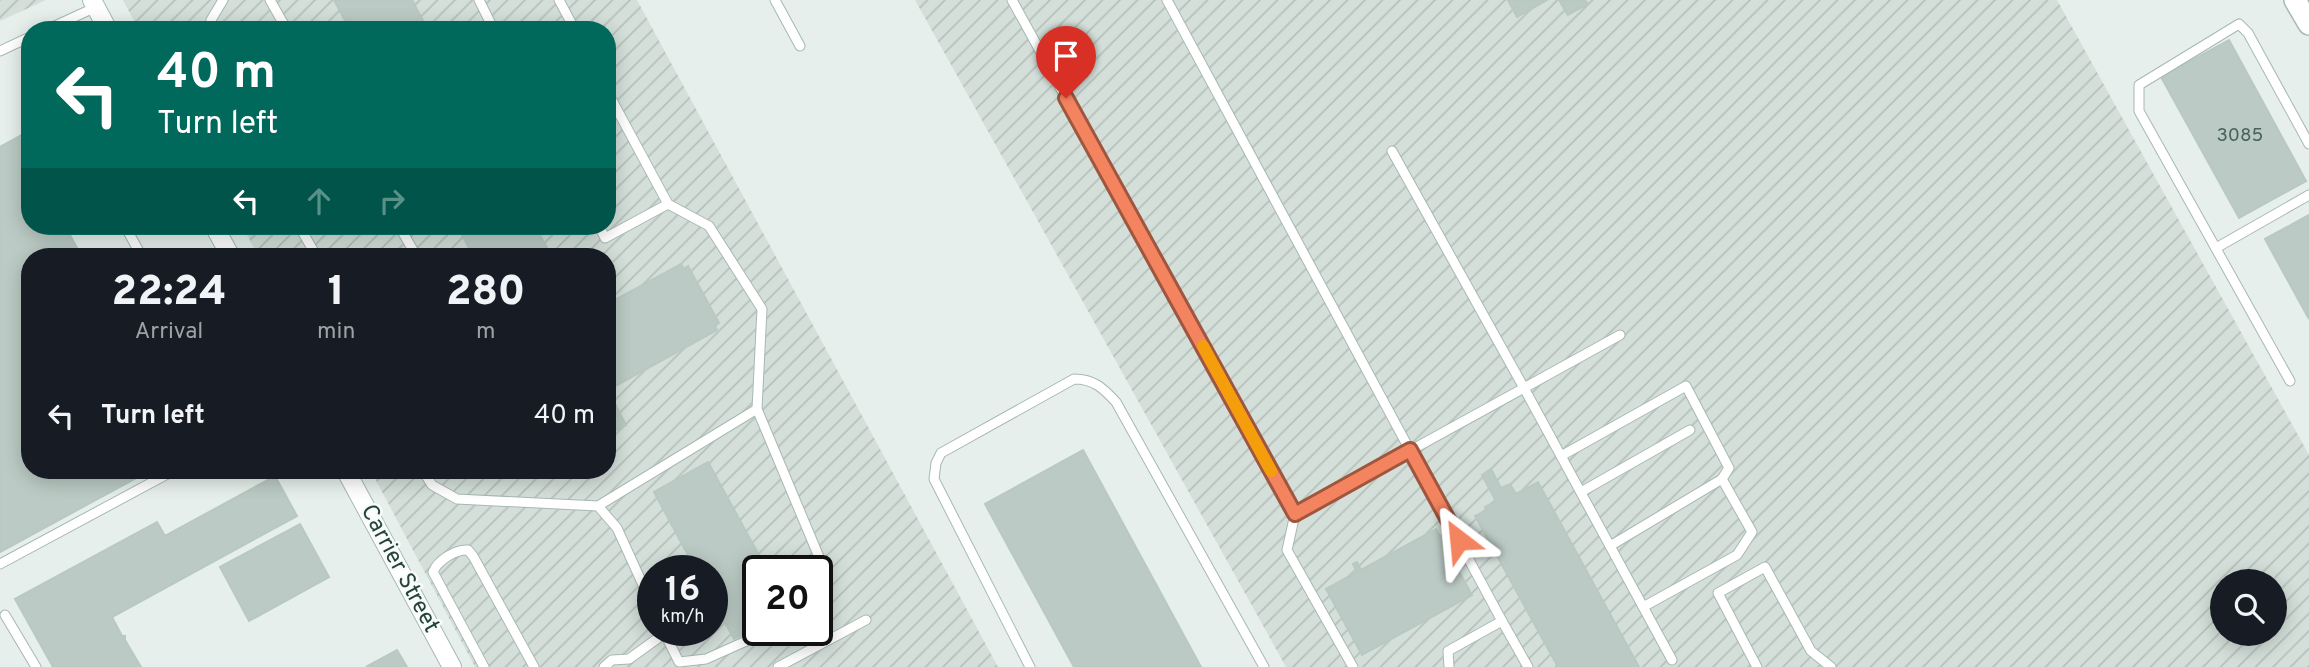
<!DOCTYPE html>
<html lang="en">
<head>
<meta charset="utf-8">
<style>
	body { margin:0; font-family:Overpass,sans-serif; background:#20242c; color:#f1f3f6; height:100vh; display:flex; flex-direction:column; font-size:26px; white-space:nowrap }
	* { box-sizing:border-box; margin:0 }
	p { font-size:23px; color:#9ea1a6 }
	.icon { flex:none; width:38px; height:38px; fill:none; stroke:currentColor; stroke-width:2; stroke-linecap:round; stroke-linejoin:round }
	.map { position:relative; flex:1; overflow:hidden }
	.side { position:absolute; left:21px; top:248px; width:595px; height:231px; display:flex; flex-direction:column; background:#171b24; border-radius:28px; box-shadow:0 4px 18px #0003 }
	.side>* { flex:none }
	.guide { position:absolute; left:21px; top:21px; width:595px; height:214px; border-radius:28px; box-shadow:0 4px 18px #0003; background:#00695c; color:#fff; overflow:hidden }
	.buttons { position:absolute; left:2210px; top:569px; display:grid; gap:14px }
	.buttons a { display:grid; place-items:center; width:77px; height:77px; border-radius:50%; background:#171b24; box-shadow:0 4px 18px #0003; font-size:35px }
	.speed { position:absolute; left:637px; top:555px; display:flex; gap:14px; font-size:35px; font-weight:700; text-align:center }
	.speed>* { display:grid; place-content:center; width:91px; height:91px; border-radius:50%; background:#171b24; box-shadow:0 4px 18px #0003; line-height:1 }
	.speed small { font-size:18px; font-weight:400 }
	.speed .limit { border:4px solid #111; border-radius:10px; background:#fff; color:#111 }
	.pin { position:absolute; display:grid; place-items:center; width:60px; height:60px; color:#fff; margin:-72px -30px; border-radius:50% 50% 50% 0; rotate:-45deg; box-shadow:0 0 7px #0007 }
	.pin .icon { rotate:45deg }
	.me { position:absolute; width:77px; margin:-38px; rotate:331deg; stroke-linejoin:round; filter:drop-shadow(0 0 5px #0008) }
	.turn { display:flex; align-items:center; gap:24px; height:147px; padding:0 21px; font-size:32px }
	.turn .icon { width:91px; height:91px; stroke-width:2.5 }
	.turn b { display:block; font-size:49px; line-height:60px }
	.lanes { display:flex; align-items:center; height:66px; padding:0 21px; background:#0003; justify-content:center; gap:35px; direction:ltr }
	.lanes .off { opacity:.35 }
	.eta { display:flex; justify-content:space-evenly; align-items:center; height:119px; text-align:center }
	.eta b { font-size:42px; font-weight:800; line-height:49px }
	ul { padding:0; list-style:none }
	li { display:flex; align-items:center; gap:21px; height:98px; padding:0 21px }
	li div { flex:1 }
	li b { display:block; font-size:26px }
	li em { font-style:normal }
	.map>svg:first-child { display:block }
	.industrial { fill:url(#industrial-furrows); fill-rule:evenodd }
	.building { fill:#bbcac4; stroke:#b8c9c2; stroke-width:2 }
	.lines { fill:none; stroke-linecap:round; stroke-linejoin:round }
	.service-casing { stroke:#a8b8b2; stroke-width:11 }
	.minor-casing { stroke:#a8b8b2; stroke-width:20 }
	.tertiary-casing { stroke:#a8b8b2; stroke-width:24 }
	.service { stroke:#fff; stroke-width:9 }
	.minor { stroke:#fff; stroke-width:18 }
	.tertiary { stroke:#fff; stroke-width:21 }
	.route-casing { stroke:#9f563e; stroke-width:18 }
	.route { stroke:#f4845f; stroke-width:12 }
	.slow { stroke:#f59e0b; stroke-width:12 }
	.labels { text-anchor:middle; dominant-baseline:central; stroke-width:5; stroke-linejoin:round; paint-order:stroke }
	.number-label { font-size:19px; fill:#4a645c }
	.street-label { font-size:23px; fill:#24423a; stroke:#f7fbf9 }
</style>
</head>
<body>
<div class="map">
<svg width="2309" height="667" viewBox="0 0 2309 667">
	<defs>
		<pattern id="industrial-furrows" width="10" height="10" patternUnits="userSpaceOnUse" patternTransform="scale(1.75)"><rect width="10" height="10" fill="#d4dfda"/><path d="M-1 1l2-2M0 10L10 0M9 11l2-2" fill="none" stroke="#b6c1bc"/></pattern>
	</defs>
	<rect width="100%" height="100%" fill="#e6efeb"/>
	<!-- industrial -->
	<g class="industrial">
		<polygon points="0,0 46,0 0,21"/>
		<path d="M 123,0 L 637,0 L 998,667 L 475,667 L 371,471 L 607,471 L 607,257 L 259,257 L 242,226 L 607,226 L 607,30 L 139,30 ZM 653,570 L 712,570 L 712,630 L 653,630 ZM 758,570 L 817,570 L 817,630 L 758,630 Z"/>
		<path d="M 915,0 L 2057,0 L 2309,455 L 2309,667 L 1286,667 ZM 2222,581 L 2275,581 L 2275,634 L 2222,634 Z"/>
	</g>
	<!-- building -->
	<g class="building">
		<polygon points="334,0 412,0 428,30 350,30"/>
		<polygon points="1508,0 1547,0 1517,17"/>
		<polygon points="1559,0 1585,0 1588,4 1568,15"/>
		<polygon points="2229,40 2306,181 2239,218 2161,77"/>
		<polygon points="27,132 30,136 30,226 65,226 82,257 30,257 30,471 149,471 0,552 0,147"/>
		<polygon points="2309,215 2309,319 2265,239"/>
		<polygon points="457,226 535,226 552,257 474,257"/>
		<polygon points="681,264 684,269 688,266 719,323 715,326 717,330 608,390 626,425 607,435 607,304"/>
		<polygon points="1083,450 1201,667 1074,667 985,504"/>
		<polygon points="708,462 766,568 766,570 758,570 758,626 734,639 712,600 712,570 696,570 654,492"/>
		<polygon points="1491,469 1501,488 1510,484 1516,494 1538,482 1639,667 1558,667 1475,516 1487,510 1485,507 1496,501 1482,475"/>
		<polygon points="275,476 297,516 112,617 122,636 125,636 125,640 141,667 53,667 15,599 157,522 165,536"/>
		<polygon points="300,524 329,577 249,621 220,567"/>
		<polygon points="1436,529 1472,595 1362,655 1326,589 1357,572 1353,564 1357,562 1361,570"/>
		<polygon points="397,650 407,667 366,667"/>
	</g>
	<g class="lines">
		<defs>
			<g id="service">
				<polyline points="270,0 287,30"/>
				<polyline points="479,0 494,30"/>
				<polyline points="559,0 575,30"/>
				<polyline points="775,0 800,46"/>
				<polyline points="1012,0 1295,514 1524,388 1392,151"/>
				<polyline points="1167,0 1502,621 1448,651 1449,667"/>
				<polyline points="46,30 96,7"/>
				<polyline points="210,30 211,20 223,0"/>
				<polyline points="0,51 30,37"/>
				<polyline points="607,91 668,204 709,226 762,309 757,409 819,557 820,592 817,594"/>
				<polyline points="125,226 142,257"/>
				<polyline points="299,226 317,257"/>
				<polyline points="399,226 417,257"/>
				<polyline points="599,226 605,238 668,204"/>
				<polyline points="2216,248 2309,195"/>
				<polyline points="1620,335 1524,388 1672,660"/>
				<polyline points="2290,381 2139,111 2139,85 2239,24 2248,33 2309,144"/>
				<polyline points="1561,456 1686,386 1729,468 1722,479 1610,546"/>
				<polyline points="423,471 432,485 457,499 598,506 617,528 653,607"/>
				<polyline points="1581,492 1690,430"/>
				<polyline points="598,506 757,409"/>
				<polyline points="1295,514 1287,550 1353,667"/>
				<polyline points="0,564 173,471"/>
				<polyline points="1643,607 1737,555 1752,532 1722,479"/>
				<polyline points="5,615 36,667"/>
				<polyline points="1502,621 1528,667"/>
				<polyline points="663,630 679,662 706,659 771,630"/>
				<path d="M 484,667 L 433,572 C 438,560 456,549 468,550 L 473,556 L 534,667"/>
				<polyline points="604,667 612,660 629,659 665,633"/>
				<polyline points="778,667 866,620"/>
				<path d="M 1030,667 L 934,479 L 936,463 L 941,453 L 1074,379 C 1094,379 1103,388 1116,402 L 1264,667"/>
				<polyline points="1757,667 1718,593 1765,567 1811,651 1831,667"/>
			</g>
			<g id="minor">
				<polyline points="92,0 108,30"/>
				<polyline points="214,226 231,257"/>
				<polyline points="346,471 452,667"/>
			</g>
			<polyline id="tertiary" points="2295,0 2309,24"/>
		</defs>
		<!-- service casing -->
		<use href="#service" class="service-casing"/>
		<!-- minor casing -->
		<use href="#minor" class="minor-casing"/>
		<!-- tertiary casing -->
		<use href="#tertiary" class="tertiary-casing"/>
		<!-- service -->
		<use href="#service" class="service"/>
		<!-- minor -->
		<use href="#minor" class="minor"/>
		<!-- tertiary -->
		<use href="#tertiary" class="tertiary"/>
	</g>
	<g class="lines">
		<defs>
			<polyline id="route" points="1066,98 1295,514 1410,450 1459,540"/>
		</defs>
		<!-- route casing -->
		<use href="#route" class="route-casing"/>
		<!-- route -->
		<use href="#route" class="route"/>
		<!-- slow -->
		<polyline class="slow" points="1203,346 1271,471"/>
	</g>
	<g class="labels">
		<!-- number labels -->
		<g class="number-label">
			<text x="2240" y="136">3085</text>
		</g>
		<!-- street labels -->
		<g class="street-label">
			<text transform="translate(399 569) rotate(62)">Carrier Street</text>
		</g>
	</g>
</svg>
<div class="buttons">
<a><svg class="icon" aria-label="search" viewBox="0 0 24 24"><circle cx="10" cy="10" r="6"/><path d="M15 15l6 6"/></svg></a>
</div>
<div class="speed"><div>16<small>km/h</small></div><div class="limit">20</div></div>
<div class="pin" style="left:1066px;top:98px;background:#d93025"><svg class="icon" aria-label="arrive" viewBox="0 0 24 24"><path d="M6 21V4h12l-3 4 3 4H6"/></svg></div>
<svg class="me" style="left:1459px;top:540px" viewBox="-20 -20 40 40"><path d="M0-17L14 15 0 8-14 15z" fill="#f4845f" stroke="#fff" stroke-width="4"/></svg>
<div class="guide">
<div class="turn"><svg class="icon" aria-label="left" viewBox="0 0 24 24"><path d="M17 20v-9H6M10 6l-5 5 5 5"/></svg><div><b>40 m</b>Turn left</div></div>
<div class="lanes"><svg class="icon" aria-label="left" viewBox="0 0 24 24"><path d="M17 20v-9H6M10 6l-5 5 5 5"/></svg><svg class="icon off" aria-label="ahead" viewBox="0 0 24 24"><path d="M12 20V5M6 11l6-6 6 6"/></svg><svg class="icon off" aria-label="right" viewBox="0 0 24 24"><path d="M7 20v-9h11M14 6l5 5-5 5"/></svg></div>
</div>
<section class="side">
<div class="eta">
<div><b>22:24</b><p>Arrival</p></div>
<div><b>1</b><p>min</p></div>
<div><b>280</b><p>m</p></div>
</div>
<ul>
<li><svg class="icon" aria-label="left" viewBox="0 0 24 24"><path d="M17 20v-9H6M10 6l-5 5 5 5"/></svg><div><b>Turn left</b></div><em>40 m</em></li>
</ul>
</section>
</div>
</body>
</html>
